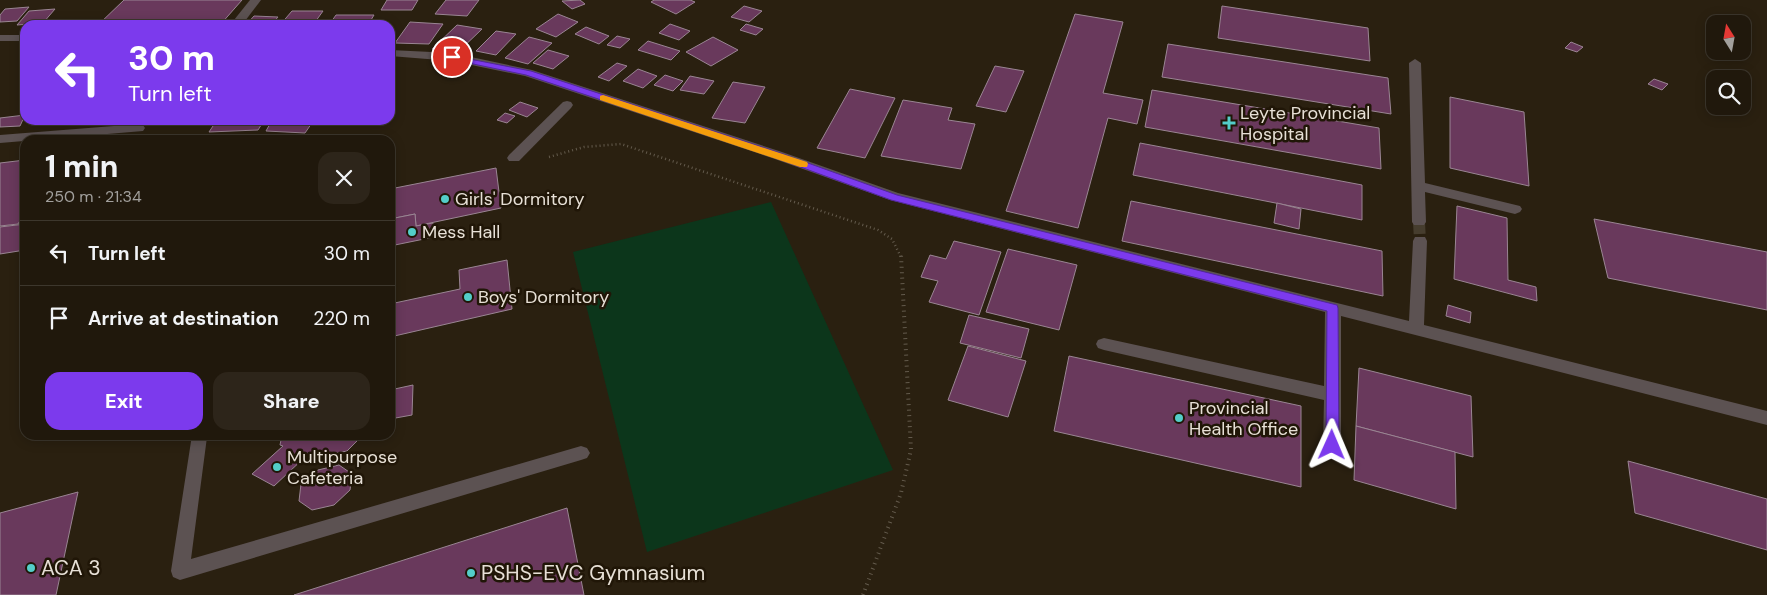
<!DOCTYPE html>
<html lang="en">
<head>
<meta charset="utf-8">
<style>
	body { margin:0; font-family:"DM Sans",sans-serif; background:#2d251a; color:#f1f3f6; height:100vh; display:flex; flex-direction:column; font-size:19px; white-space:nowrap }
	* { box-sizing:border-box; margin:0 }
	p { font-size:16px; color:#a2a09d }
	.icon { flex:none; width:28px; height:28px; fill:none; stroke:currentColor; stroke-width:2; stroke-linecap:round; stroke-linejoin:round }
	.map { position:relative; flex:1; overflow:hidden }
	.side { position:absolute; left:20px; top:135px; width:375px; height:305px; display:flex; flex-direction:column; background:#20180c; border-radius:15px; box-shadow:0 2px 12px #0003,0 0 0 1px #3d372d }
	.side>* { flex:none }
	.top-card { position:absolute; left:20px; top:20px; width:375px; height:105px; border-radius:15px; box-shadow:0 2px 12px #0003,0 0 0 1px #3d372d; background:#7c3aed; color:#fff; overflow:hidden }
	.needle { width:32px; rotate:349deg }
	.tools { position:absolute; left:1706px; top:15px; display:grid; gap:10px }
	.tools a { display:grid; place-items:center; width:45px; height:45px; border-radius:10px; background:#20180c; box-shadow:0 2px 12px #0003,0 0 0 1px #3d372d; font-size:25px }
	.pin { position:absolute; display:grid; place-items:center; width:42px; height:42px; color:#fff; margin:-21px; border:2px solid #fff; border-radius:50%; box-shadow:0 1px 5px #0007 }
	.me { position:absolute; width:55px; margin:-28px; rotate:1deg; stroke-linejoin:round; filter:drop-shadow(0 0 4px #0008) }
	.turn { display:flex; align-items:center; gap:18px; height:105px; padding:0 25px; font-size:22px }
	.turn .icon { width:65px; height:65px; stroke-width:2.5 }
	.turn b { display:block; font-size:35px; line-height:42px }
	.round { display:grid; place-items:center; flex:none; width:52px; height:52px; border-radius:15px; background:#2d251a }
	.head { display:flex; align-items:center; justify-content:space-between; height:85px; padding:0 25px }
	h1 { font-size:30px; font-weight:800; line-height:38px }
	.cta { display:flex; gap:10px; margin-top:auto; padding:10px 25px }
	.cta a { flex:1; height:58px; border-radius:15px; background:#7c3aed; color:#fff; font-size:20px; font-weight:800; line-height:58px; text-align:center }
	.cta a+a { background:#2d251a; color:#f1f3f6 }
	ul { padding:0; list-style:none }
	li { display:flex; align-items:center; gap:15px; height:65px; padding:0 25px; border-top:1px solid #3d372d }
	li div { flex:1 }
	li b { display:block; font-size:19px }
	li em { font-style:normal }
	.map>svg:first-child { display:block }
	.green { fill:#0c361b }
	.building { fill:#69395c; stroke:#9a8593 }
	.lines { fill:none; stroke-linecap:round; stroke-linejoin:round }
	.minor-tunnel { stroke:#463d2e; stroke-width:12; stroke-dasharray:12 6; stroke-linecap:butt }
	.path-far1 { stroke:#645b4d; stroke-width:2.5; stroke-dasharray:1 3; stroke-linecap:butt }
	.path { stroke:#645b4d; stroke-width:4; stroke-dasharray:1 4.5; stroke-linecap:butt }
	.minor { fill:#5c5252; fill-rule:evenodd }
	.route { fill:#7c3aed; stroke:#51269a }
	.slow { fill:#f59e0b }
	.poi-dot { fill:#53cdc9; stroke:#201607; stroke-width:2 }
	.labels { text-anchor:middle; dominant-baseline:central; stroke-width:5; stroke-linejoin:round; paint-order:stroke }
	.poi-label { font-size:18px; fill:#e7e0d6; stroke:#201607; text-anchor:start }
	.near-poi-label { font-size:21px; fill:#e7e0d6; stroke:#201607; text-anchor:start }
</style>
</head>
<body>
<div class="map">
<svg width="1767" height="595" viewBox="0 0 1767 595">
	<rect width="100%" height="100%" fill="#2a2010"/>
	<!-- green -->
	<polygon class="green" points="771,202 893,470 647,552 573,252"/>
	<!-- building -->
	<g class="building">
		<polygon points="124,0 242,0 220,25 98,25"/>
		<polygon points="387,0 418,0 412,10 381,10"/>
		<polygon points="446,0 479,0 467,16 435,14"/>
		<polygon points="580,0 585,4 572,9 562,1"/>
		<polygon points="654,0 690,0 695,2 676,14 651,2"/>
		<polygon points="744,6 762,11 749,22 731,17"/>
		<polygon points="1222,6 1368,28 1370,61 1218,38"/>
		<polygon points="29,7 17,21 0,22 0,15 5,9"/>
		<polygon points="55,9 43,23 17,25 29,11"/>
		<polygon points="292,11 323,11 313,25 280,25"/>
		<polygon points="558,14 578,22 556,37 536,29"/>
		<polygon points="1075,14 1123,22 1103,93 1143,100 1137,124 1108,118 1078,228 1006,211"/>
		<polygon points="336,15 374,15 368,25 329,25"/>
		<polygon points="254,16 278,17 271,25 246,25"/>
		<polygon points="410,22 443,24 429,44 395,43"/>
		<polygon points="670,24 690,31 679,40 659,33"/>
		<polygon points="746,24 763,29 756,35 740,30"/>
		<polygon points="457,25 482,29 457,53 432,49"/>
		<polygon points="586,27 609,36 599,44 575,34"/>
		<polygon points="496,31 516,34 496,55 476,51"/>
		<polygon points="617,36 630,39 620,48 607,45"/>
		<polygon points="529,37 552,43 528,64 505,58"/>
		<polygon points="713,37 738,50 711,66 686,52"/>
		<polygon points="648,41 680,51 671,60 638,50"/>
		<polygon points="1571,42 1583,47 1577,52 1565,48"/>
		<polygon points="1168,44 1388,78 1391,114 1162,77"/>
		<polygon points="548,50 569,56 553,69 533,63"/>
		<polygon points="617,63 627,66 609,81 598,77"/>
		<polygon points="995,66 1024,71 1006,112 976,106"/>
		<polygon points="638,69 657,76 643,88 623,81"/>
		<polygon points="665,75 683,81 673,91 654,85"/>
		<polygon points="690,76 714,81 704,94 680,90"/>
		<polygon points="1654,79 1668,84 1662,90 1648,84"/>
		<polygon points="733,82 765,87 745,123 712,118"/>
		<polygon points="850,89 895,98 865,158 817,148"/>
		<polygon points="1152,90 1379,128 1381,169 1145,127"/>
		<polygon points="1450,97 1524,112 1529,186 1450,168"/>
		<polygon points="903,100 952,108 948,120 975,124 961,169 881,156"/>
		<polygon points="520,102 538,108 527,117 509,110"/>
		<polygon points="505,113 515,116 507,123 497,120"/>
		<polygon points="25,115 20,126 0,127 0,118"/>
		<polygon points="217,120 314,120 305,133 266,131 271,122 263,122 258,130 209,132"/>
		<polygon points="1140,143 1362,185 1362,220 1133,175"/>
		<polygon points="25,160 25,212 18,224 0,226 0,163"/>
		<polygon points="496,168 501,208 416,226 415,214 390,219 390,189"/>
		<polygon points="1131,201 1382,251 1383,296 1122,241"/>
		<polygon points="1277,203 1301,209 1299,229 1274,223"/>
		<polygon points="1457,206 1507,218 1508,280 1536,287 1537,301 1454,279"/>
		<polygon points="415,214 416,226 433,223 434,237 390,246 390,219"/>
		<polygon points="1594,219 1767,252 1767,310 1608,278"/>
		<polygon points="25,224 25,250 0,254 0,227"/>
		<polygon points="954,241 1001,252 979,315 929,302 938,281 921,277 930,255 946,259"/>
		<polygon points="1008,249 1077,265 1059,330 986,312"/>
		<polygon points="507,260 512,309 390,337 390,304 460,289 459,270"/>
		<polygon points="1448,305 1471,312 1470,323 1446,316"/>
		<polygon points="969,315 1029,329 1021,358 960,343"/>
		<polygon points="968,346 1026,361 1008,417 948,400"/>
		<polygon points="1069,356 1301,406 1301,487 1054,431"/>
		<polygon points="1359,368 1471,396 1473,457 1356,426"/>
		<polygon points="413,385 412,415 390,419 390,390"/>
		<polygon points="1356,426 1455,452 1456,509 1354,480"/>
		<polygon points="282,435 363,435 347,451 307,459 304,458 274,486 252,474 283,446 280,445"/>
		<polygon points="1628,461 1767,499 1767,550 1635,513"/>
		<polygon points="339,465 352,474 350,490 334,505 312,510 299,501 301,484 318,470"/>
		<polygon points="78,492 56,595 0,595 0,513"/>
		<polygon points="567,508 584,595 294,595"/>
	</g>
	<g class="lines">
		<!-- minor-tunnel -->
		<polyline class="minor-tunnel" points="1419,222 1420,241"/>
		<!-- path-far1 -->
		<polyline class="path-far1" points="549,157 584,147 621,144 878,230 892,239 901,257"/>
		<!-- path -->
		<polyline class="path" points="863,595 901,493 911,450 901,255"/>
		<!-- minor -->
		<g class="minor">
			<polygon points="250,0 261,0 242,25 230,25"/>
			<rect x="0" y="35" width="25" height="6"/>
			<polygon points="390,50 452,53 532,70 782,152 898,193 1409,321 1413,241 1415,237 1425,237 1427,241 1424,325 1767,411 1767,425 1341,316 1341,445 1338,450 1332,452 1326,450 1323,445 1324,400 1104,350 1098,348 1096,344 1098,340 1104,338 1324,386 1325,312 890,200 772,158 525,76 452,61 390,56"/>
			<polygon points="1415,59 1421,63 1425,183 1520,206 1522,209 1520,212 1515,214 1425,192 1426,222 1424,225 1414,225 1412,222 1409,63"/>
			<polygon points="567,101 571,102 573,105 571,108 519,161 509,161 507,158 509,155 563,102"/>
			<polygon points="139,124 143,125 145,128 143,131 0,143 0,135"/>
			<polygon points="192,435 206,435 207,437 191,559 581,446 587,448 590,453 587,458 581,460 180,580 173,577 171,571"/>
		</g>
	</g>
	<!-- route -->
	<polygon class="route" points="449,55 531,71 780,153 897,195 1337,305 1338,308 1339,445 1337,449 1332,451 1328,449 1326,445 1327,311 891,200 773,157 526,75 449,59"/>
	<!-- slow -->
	<polygon class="slow" points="603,95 807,162 808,164 807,167 800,167 600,100 600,96"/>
	<!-- markers -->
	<g class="poi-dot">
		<path d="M1226.5 115.5h5v5h5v5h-5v5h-5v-5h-5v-5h5z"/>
		<circle cx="445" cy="199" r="5"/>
		<circle cx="412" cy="232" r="5"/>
		<circle cx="468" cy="297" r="5"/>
		<circle cx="1179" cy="418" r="5"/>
		<circle cx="277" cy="467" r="5"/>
		<circle cx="31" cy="568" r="5"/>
		<circle cx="471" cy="573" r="5"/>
	</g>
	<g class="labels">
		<!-- poi labels -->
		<g class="poi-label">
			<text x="1240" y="113">Leyte Provincial<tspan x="1240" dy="21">Hospital</tspan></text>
			<text x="455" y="199">Girls' Dormitory</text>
			<text x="422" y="232">Mess Hall</text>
			<text x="478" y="297">Boys' Dormitory</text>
			<text x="1189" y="408">Provincial<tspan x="1189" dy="21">Health Office</tspan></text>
			<text x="287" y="457">Multipurpose<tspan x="287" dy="21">Cafeteria</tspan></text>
		</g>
		<!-- near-poi labels -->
		<g class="near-poi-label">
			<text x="41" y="568">ACA 3</text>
			<text x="481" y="573">PSHS-EVC Gymnasium</text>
		</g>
	</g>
</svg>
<div class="tools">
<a><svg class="needle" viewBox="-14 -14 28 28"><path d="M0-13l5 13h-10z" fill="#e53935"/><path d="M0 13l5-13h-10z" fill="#a2a09d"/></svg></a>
<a><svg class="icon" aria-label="search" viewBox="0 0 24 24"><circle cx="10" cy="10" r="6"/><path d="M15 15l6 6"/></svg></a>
</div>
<div class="pin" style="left:452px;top:57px;background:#d93025"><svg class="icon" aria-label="arrive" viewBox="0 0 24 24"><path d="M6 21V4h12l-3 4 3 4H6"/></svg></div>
<svg class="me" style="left:1332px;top:445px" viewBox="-20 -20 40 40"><path d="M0-17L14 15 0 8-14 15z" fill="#7c3aed" stroke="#fff" stroke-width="4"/></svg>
<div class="top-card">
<div class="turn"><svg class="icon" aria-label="left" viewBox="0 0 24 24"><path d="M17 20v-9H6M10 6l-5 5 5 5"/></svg><div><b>30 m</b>Turn left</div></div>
</div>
<section class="side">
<div class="head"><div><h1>1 min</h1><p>250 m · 21:34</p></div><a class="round"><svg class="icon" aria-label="close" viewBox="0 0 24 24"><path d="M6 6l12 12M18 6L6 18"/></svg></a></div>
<ul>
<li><svg class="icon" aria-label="left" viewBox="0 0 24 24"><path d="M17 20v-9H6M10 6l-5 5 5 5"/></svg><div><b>Turn left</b></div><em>30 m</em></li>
<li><svg class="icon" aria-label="arrive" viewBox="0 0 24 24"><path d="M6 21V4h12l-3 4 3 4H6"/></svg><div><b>Arrive at destination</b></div><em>220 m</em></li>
</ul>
<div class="cta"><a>Exit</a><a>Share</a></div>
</section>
</div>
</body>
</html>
